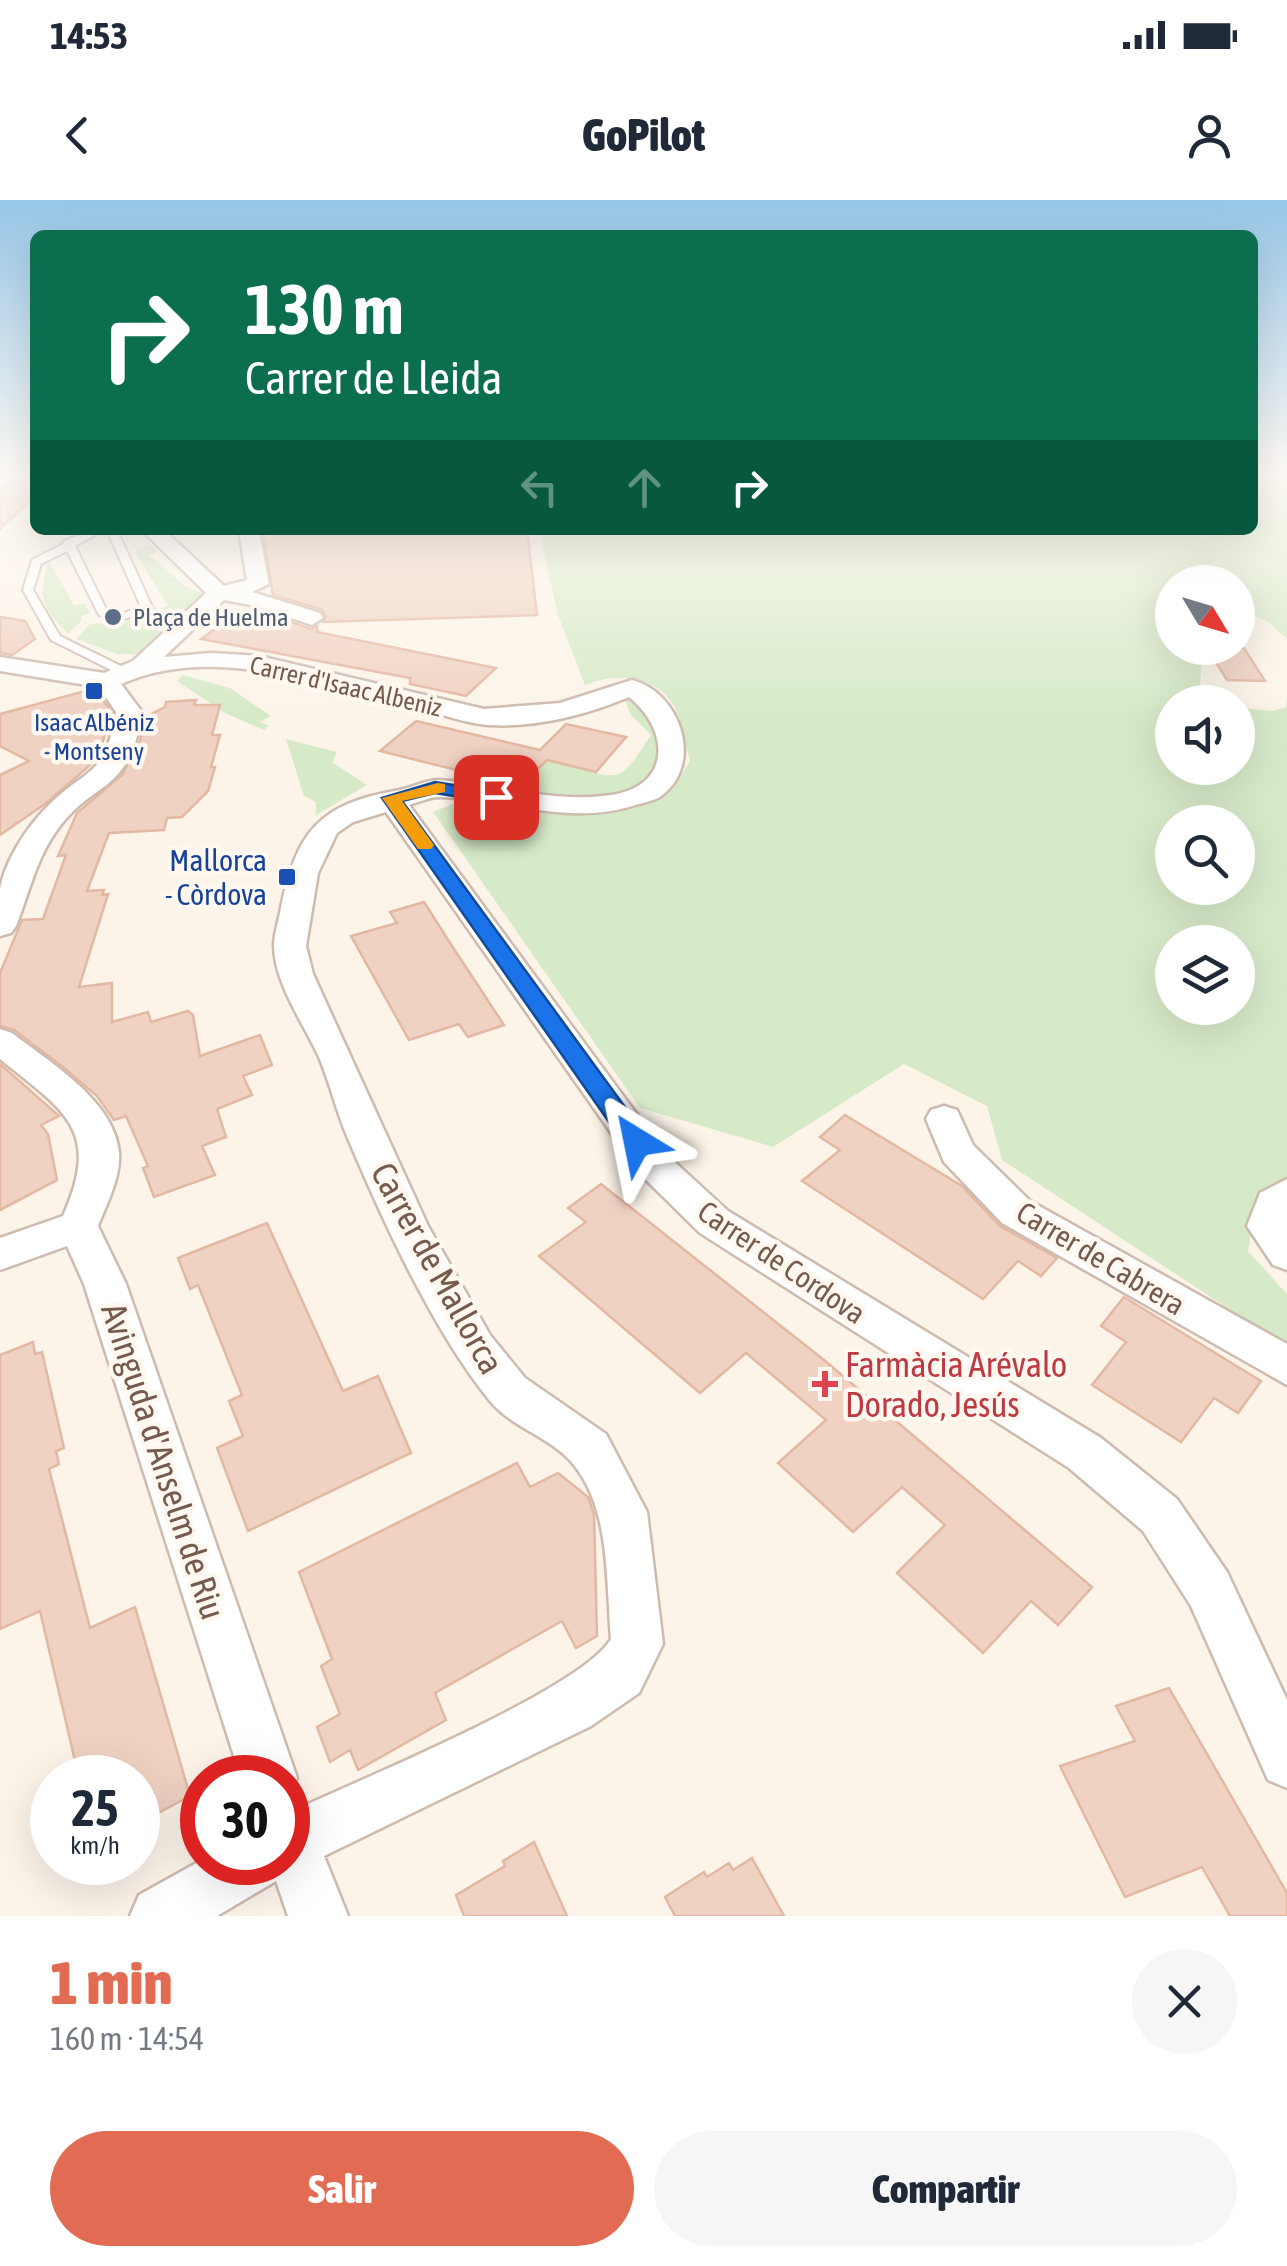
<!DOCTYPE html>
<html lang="es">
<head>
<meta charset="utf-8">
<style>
	body { margin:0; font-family:"Asap Condensed",sans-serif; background:#f6f6f7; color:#1f2937; height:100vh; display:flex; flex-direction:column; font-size:38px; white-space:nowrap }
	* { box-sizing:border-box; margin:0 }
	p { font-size:32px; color:#747a83 }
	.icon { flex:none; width:55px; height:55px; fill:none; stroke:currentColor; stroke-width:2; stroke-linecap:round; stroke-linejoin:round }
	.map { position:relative; height:1716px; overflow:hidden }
	.panel { display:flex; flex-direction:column; background:#fff; flex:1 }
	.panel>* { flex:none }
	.hud { position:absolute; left:30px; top:30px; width:1228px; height:305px; border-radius:15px; box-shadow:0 10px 40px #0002; background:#0b6e4f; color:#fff; overflow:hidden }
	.needle { width:65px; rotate:128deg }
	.tools { position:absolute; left:1155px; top:365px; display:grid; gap:20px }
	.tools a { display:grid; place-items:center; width:100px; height:100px; border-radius:50%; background:#fff; box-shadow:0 10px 40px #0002; font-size:50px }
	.speed { position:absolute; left:30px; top:1555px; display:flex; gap:20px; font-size:50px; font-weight:700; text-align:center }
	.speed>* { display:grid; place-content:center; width:130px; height:130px; border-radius:50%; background:#fff; box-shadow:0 10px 40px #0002; line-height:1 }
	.speed small { font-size:25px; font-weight:400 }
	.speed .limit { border:15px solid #d22; background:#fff; color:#111 }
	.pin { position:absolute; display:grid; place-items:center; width:85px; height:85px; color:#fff; margin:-42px; border-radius:20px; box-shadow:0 5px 15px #0006 }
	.me { position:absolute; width:110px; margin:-55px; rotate:325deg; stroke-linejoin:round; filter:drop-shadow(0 0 8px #0008) }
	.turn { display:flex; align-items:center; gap:35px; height:210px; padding:0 50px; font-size:45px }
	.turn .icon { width:130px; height:130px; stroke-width:2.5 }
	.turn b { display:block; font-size:70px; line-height:85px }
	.lanes { display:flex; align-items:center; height:95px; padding:0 50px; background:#0003; justify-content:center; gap:50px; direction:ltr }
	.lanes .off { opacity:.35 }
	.round { display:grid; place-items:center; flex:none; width:105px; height:105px; border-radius:52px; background:#f6f6f7 }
	.overview { display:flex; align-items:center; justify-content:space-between; height:170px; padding:0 50px }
	h1 { font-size:60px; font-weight:800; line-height:75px; color:#e16c53 }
	.button { display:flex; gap:20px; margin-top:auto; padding:20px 50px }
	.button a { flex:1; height:115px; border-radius:60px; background:#e16c53; color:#fff; font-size:40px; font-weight:800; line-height:115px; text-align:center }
	.button a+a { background:#f6f6f7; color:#1f2937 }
	.status { display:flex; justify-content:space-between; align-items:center; height:70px; padding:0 50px; background:#fff; direction:ltr }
	.status svg { height:28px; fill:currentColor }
	header { display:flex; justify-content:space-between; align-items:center; height:130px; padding:0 50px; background:#fff; font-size:45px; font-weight:800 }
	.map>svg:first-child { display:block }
	.green { fill:#d7eac8; fill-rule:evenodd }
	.building { fill:#f0d2c2; stroke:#e3b8a3; stroke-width:2.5 }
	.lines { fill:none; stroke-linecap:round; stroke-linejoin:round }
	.service-casing { stroke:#cebbaf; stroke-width:4 }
	.minor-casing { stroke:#cebbaf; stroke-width:5 }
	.service { fill:#fff; fill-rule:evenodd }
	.minor { fill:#fff; fill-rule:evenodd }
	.route { fill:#1a73e8; stroke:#114b97; stroke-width:2.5 }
	.slow { fill:#f59e0b }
	.service-dot { fill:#5c6f8a; stroke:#fef8f0; stroke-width:4 }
	.transit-dot { fill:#1a4fb4; stroke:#fef8f0; stroke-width:4 }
	.health-dot { fill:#e0444e; stroke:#fef8f0; stroke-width:4 }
	.labels { text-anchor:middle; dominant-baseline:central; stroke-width:9; stroke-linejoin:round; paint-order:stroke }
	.far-service-label { font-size:25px; fill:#4e5e75; stroke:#fef8f0; text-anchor:start }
	.far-street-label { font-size:25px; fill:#765a4d; stroke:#fef8f0 }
	.far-transit-label { font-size:25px; fill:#164399; stroke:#fef8f0 }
	.transit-label { font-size:30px; fill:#164399; stroke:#fef8f0; text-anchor:end }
	.street-label { font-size:30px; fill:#765a4d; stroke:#fef8f0 }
	.near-street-label { font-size:35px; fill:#765a4d; stroke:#fef8f0 }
	.near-health-label { font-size:35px; fill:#be3a42; stroke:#fef8f0; text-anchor:start }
</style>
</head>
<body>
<div class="status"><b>14:53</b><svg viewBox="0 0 49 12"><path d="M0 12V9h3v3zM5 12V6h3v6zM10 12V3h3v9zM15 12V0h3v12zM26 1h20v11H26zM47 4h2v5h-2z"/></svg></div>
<header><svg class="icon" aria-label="back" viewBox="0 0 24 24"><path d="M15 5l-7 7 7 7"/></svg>GoPilot<svg class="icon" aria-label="person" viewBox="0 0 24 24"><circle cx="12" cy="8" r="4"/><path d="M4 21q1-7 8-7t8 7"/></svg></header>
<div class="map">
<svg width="1287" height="1716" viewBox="0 0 1287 1716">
	<rect width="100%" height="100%" fill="#fcf4e9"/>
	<!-- green -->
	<g class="green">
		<path d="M 1253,275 L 1287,275 L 1287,439 L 1266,420 L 1238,412 L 1238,382 L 1172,382 L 1172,448 L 1203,448 L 1199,498 L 1209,502 L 1172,502 L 1172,568 L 1238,568 L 1238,508 L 1274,511 L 1286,507 L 1287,497 L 1287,979 C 1252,984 1254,1022 1248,1051 L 1287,1094 L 1287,1147 L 1002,960 L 987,906 L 904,864 L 773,947 L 640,908 L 433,612 L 460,601 L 569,614 L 615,609 L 672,589 L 690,561 C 685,544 683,523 675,508 C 657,474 615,473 585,485 L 558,415 L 539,330 L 1252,330 ZM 1172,622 L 1238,622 L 1238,688 L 1172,688 ZM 1172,742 L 1238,742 L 1238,808 L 1172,808 Z"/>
		<polygon points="151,345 157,351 149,355 185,386 207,395 138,454 117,454 76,439 90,424 125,422 168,406 136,354 136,350"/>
		<path d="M 49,361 L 74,405 L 85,404 L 90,413 L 81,416 L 82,420 L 68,434 C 41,406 37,398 49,361 Z"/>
		<polygon points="183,475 230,488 271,516 260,522 269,526 264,530 225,513 177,481"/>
		<path d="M 636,496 L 663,538 L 656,576 L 629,596 L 552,596 L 514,590 L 533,572 L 540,551 C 556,558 603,581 619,574 C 632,568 643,546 651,535 L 631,515 L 624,498 Z"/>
		<polygon points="286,539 337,552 332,562 367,585 316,615 316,602 304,596"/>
	</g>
	<!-- building -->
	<g class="building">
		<polygon points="21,275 35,275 35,295 0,329 0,291"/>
		<polygon points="263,330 527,330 537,415 323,422 326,416 321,409 273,395"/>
		<polygon points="235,414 279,422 278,417 311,429 317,426 317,432 496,468 466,496 410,484 410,478 201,439"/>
		<polygon points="0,417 25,421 35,439 12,455 0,453"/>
		<polygon points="1207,448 1244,448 1265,481 1227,480"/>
		<polygon points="85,491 103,500 112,513 97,559 45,604 0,635 0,575 29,561 0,546 0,514"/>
		<polygon points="196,500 194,505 220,505 212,535 220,535 211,567 215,567 208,591 182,617 167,618 164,630 109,633 87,691 104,690 102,695 108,694 79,787 112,783 112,822 148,812 151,822 188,811 193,815 200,856 260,835 272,865 243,876 252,895 217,909 226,937 202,946 215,975 154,997 143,968 148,966 126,916 114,920 97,896 63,867 14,830 0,826 0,773 22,720 43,719 66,655 58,656 77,613 122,575 140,541 145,517 165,507 166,502"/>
		<polygon points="416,521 540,550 566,524 626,537 596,572 547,560 521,586 380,551"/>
		<polygon points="424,702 452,746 504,825 468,837 459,824 409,840 351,736 397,723 390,712"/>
		<polygon points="0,864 59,916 41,925 48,934 57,980 0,1010"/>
		<polygon points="845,915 962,986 1000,1026 1057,1058 1041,1076 1018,1061 983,1099 802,981 840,950 820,937"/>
		<polygon points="601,984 824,1160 1092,1387 1058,1425 1031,1401 983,1453 897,1373 945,1325 902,1287 853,1332 778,1263 826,1220 746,1153 700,1193 539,1056 586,1022 568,1008"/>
		<polygon points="267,1023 343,1191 378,1176 411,1253 248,1331 217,1248 243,1236 229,1201 242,1195 198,1085 190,1089 178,1058"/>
		<polygon points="1124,1097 1261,1181 1238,1213 1214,1198 1181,1242 1092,1185 1126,1142 1101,1126"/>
		<polygon points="33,1142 35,1154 42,1152 64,1248 56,1251 59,1264 49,1269 90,1428 135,1407 190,1596 138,1624 138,1578 79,1578 40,1411 0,1429 0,1155"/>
		<polygon points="517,1263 530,1287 558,1273 588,1297 594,1314 597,1436 576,1448 562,1421 435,1493 446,1520 358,1570 350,1550 330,1562 317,1527 340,1514 321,1466 332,1459 299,1372"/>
		<polygon points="1169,1488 1287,1693 1287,1716 1230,1716 1202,1667 1125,1697 1060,1566 1135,1541 1116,1506"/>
		<polygon points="534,1642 567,1716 464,1716 456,1695 505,1666 503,1661"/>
		<polygon points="752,1658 784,1716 675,1716 665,1697 704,1672 707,1677 729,1663 733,1670"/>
	</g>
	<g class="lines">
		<defs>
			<polygon id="service" points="91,330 104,330 75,346 107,411 121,414 141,407 107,330 117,330 153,409 151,411 121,420 99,415 67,351 41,364 33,390 60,436 129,470 129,476 125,477 51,440 23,390 32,360 63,344 64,341"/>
			<g id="minor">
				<polygon points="0,275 18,275 0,287"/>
				<path d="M 142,330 L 164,330 L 224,386 L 247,380 L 239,330 L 259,330 L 269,384 L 252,392 L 320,413 L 323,418 L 312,425 L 256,406 L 224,400 L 164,457 L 211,453 L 259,456 L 484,509 L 560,503 L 632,480 C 680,492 705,564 661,596 C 656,600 646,602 639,604 C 568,628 507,598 439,597 C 430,597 419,602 409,605 L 666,954 L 728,1011 L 1101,1238 L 1177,1299 L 1227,1372 L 1287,1500 L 1287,1588 L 1268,1580 L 1191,1406 L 1143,1331 L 1069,1268 L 700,1033 L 640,974 L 386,612 L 353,622 L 337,633 L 318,673 L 306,746 L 313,774 L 428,1026 L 490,1135 L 525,1178 L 606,1234 L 647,1312 L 663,1444 L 639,1493 L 591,1526 L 324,1656 L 348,1716 L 288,1716 L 276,1681 L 217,1716 L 130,1716 L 139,1695 L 202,1660 L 288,1662 L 288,1609 L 293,1611 C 358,1580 581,1490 611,1439 C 606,1383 611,1311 574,1265 C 553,1238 512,1228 490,1201 C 432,1129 383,1021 347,936 C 336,910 330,883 319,857 C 304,824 274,783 274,745 C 274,734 279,720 281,708 C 296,633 319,604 395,591 C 410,589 424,580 439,580 C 497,584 553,604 611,595 C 672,586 670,530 629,497 C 586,515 535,528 487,525 C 465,523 442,514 420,509 C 327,487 215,442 121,484 L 142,512 C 129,598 93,577 55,633 C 36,660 28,696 16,726 L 11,733 L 0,736 C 0,721 0,703 0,689 C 5,661 27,627 46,608 C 87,566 105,579 116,512 L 99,487 L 0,471 L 0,457 L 104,473 L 133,461 L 206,393 Z"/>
				<path d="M 0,829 L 12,833 C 49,862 114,900 119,952 C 121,977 107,1003 98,1026 L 126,1084 L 297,1578 L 288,1598 L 288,1578 L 241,1578 L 84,1084 L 67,1046 L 0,1070 L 0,1038 L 63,1016 C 102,929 64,911 0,859 Z"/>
				<polygon points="944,906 957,910 973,945 1030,1001 1287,1144 1287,1185 1002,1023 944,962 926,919 931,910"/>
				<polygon points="1287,979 1287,1070 1273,1065 1247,1026 1260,993"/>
			</g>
		</defs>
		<!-- service casing -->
		<use href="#service" class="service-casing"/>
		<!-- minor casing -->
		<use href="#minor" class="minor-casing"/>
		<!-- service -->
		<use href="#service" class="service"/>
		<!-- minor -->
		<use href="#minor" class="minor"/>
	</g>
	<!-- sky -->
	<linearGradient id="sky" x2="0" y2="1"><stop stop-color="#97c6e7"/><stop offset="0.53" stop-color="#fefaf5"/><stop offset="1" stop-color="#fefaf5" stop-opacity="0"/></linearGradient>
	<rect width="1287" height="515" fill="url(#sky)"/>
	<!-- route -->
	<polygon class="route" points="435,582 496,592 505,597 496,603 435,593 402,601 646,936 649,942 646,949 628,949 382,598"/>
	<!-- slow -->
	<polygon class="slow" points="438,583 445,584 445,592 402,601 434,645 431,649 418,649 382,598"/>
	<!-- markers -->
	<circle class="service-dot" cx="113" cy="417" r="10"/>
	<g class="transit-dot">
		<rect x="84" y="481" width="20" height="20" rx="5"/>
		<rect x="277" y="667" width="20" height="20" rx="5"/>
	</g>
	<path class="health-dot" d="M820 1169h10v10h10v10h-10v10h-10v-10h-10v-10h10z"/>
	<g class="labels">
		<!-- far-service labels -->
		<g class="far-service-label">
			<text x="133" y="417">Plaça de Huelma</text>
		</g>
		<!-- far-street labels -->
		<g class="far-street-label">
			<text transform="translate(346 486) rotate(13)">Carrer d'Isaac Albeniz</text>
		</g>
		<!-- far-transit labels -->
		<g class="far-transit-label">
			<text x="94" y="522">Isaac Albéniz<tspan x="94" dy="29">- Montseny</tspan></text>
		</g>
		<!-- transit labels -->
		<g class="transit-label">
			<text x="267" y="660">Mallorca<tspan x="267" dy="34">- Còrdova</tspan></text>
		</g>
		<!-- street labels -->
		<g class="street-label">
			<text transform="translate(1101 1058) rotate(31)">Carrer de Cabrera</text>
			<text transform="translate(782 1062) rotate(34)">Carrer de Cordova</text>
		</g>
		<!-- near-street labels -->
		<g class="near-street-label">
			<text transform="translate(438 1068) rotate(61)">Carrer de Mallorca</text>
			<text transform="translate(164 1261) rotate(72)">Avinguda d'Anselm de Riu</text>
		</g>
		<!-- near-health labels -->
		<g class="near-health-label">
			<text x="845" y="1164">Farmàcia Arévalo<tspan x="845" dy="40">Dorado, Jesús</tspan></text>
		</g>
	</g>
</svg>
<div class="tools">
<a><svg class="needle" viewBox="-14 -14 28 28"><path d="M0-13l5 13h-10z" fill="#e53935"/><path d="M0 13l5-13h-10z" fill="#747a83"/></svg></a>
<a><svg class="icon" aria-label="sound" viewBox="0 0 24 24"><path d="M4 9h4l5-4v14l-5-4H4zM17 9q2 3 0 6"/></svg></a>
<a><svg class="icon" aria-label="search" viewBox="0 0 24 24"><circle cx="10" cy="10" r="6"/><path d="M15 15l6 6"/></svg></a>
<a><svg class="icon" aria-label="layers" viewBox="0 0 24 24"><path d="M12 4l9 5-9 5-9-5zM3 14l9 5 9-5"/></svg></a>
</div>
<div class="speed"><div>25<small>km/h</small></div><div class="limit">30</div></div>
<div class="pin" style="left:496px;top:597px;background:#d93025"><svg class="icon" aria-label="arrive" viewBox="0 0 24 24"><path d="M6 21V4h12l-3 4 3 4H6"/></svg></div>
<svg class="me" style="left:637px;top:942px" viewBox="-20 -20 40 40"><path d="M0-17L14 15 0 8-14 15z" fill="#1a73e8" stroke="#fff" stroke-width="4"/></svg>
<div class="hud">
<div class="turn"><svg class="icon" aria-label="right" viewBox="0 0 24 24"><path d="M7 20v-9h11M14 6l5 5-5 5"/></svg><div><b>130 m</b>Carrer de Lleida</div></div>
<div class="lanes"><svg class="icon off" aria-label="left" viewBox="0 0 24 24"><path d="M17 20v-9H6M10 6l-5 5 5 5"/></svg><svg class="icon off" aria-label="ahead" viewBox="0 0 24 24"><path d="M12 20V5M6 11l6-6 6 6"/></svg><svg class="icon" aria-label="right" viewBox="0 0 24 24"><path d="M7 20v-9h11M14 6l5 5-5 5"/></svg></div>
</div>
</div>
<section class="panel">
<div class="overview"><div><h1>1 min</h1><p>160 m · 14:54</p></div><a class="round"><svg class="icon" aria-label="close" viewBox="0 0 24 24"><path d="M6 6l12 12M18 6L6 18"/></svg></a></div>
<div class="button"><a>Salir</a><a>Compartir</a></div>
</section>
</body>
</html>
